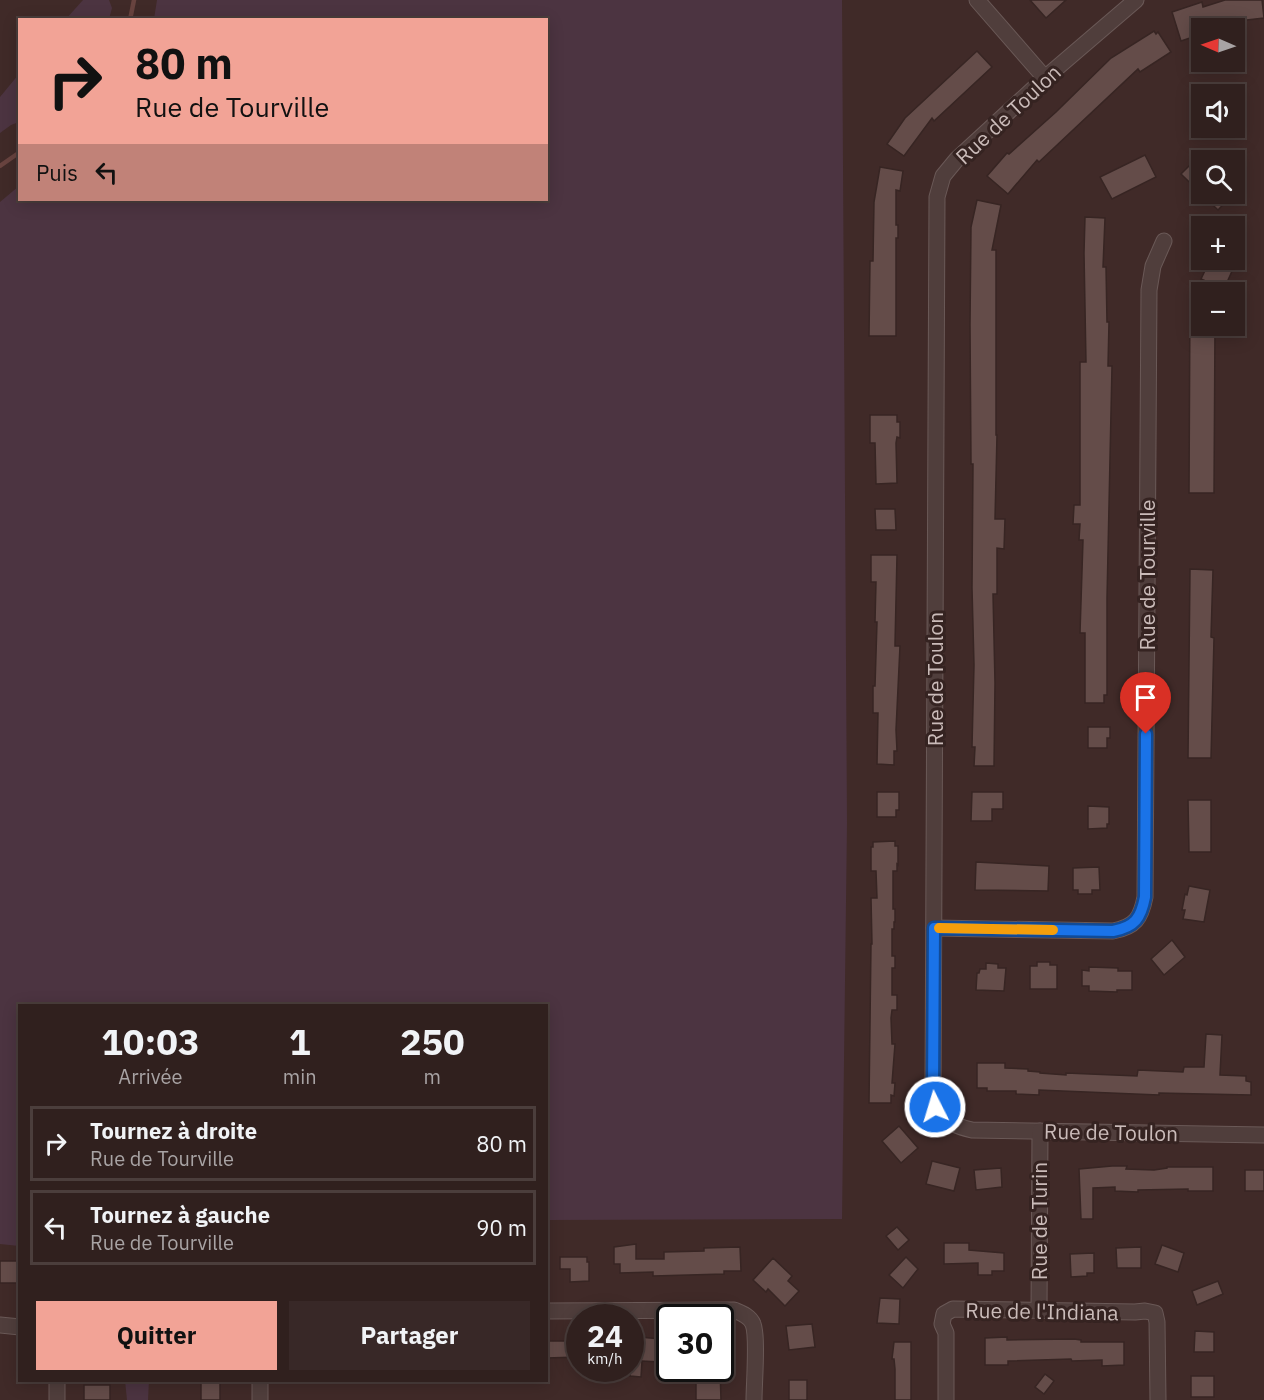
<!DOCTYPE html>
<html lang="fr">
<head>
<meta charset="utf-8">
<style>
	body { margin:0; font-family:"IBM Plex Sans",sans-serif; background:#382827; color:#f1f3f6; height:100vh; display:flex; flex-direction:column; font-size:22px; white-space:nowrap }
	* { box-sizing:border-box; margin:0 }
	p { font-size:20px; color:#a8a3a4 }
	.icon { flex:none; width:33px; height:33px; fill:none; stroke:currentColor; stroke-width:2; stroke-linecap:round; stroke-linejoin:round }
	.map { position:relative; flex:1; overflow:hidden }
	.drawer { position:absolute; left:18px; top:1004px; width:530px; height:378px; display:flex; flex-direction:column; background:#30201e; border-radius:0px; box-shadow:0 3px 15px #0003,0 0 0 2px #4b3e3c }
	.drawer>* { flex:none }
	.hud { position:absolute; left:18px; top:18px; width:530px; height:183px; border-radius:0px; box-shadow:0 3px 15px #0003,0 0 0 2px #4b3e3c; background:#f2a396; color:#111; overflow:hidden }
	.needle { width:39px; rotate:272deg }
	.controls { position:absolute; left:1191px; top:18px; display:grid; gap:12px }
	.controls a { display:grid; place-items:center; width:54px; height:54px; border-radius:0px; background:#30201e; box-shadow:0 3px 15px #0003,0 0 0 2px #4b3e3c; font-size:30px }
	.speed { position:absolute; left:566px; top:1304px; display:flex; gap:12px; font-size:30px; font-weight:700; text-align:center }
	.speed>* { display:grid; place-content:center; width:78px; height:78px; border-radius:50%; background:#30201e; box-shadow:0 3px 15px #0003,0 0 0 2px #4b3e3c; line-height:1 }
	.speed small { font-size:15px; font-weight:400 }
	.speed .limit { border:3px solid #111; border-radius:9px; background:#fff; color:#111 }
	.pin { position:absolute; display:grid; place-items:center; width:51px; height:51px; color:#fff; margin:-62px -26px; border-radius:50% 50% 50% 0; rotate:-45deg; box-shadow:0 0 6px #0007 }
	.pin .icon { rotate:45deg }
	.me { position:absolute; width:66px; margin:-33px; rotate:355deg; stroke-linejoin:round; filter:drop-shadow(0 0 4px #0008) }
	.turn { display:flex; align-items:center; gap:21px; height:126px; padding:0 18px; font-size:27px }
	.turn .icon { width:78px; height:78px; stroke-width:2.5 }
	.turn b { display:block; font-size:42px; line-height:51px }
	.then { display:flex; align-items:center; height:57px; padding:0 18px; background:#0003; gap:12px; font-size:22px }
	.eta { display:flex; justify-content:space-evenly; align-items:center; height:102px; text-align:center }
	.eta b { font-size:36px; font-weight:800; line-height:42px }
	.action { display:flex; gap:12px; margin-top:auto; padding:12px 18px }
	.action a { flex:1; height:69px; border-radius:0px; background:#f2a396; color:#111; font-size:24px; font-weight:800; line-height:69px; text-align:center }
	.action a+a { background:#382827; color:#f1f3f6 }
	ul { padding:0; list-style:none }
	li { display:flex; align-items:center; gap:18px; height:75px; margin:0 12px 9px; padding:0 6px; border:3px solid #4b3e3c; border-radius:0px }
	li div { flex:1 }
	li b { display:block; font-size:22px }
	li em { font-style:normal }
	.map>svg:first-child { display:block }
	.green { fill:#4c3441 }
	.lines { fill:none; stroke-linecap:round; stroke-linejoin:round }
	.stream { stroke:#68433f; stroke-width:4.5 }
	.building { fill:#644c49; stroke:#372523; stroke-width:1.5 }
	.minor-casing { stroke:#6a5957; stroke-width:17 }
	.minor { stroke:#503e3c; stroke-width:15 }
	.route-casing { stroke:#114b97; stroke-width:15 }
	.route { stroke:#1a73e8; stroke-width:10 }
	.slow { stroke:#f59e0b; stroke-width:10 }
	.labels { text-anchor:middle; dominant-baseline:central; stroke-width:6; stroke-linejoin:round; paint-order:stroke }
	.street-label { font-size:21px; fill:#cabbb9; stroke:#352321 }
</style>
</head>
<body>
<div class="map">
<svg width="1264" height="1400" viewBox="0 0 1264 1400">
	<rect width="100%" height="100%" fill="#402a28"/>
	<!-- green -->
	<g class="green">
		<polygon points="83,0 109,0 112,8 109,19 66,19"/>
		<polygon points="157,0 842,0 847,823 842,1219 546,1220 546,1005 20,1005 19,1246 0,1244 0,202 19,186 20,200 546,200 546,20 154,19"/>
		<polygon points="19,74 19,122 11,125 0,133 0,97"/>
		<polygon points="125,1380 149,1380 148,1400 127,1400"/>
	</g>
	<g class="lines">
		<!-- stream -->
		<g class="stream">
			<polyline points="130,20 134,0"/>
			<polyline points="0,166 20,152"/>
		</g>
	</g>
	<!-- building -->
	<g class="building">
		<polygon points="1030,0 1066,0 1046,18"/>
		<polygon points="1225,0 1262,0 1264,18 1213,24 1214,28 1202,28 1202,34 1181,41 1172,12 1202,2 1203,7"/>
		<polygon points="1154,31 1156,34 1158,32 1171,52 1140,72 1138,69 1039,162 1037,160 1008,194 987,176 1007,153 1009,154 1056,112 1111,58"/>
		<polygon points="977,51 992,67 934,121 932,118 904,156 887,144 905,118"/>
		<polygon points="1202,153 1202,194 1233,194 1218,210 1181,174"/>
		<polygon points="1145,155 1156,177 1112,199 1100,177"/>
		<polygon points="880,167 903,171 900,191 896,190 896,225 898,225 898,238 896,238 896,336 869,336 870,261 873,261 874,202"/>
		<polygon points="977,200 1001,205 992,250 996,250 996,435 997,435 995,519 1005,519 1004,549 997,548 997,594 993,594 995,683 994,766 974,766 975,747 972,747 974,665 972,588 973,464 971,464 970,325 971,227"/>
		<polygon points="1085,217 1105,218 1103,267 1106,267 1107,322 1109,322 1108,366 1112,366 1107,598 1107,695 1104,695 1104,703 1085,703 1085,633 1080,633 1083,540 1079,540 1080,524 1073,524 1074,505 1080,505 1080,362 1086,362 1084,253"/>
		<polygon points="1210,260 1237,260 1224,289 1201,279"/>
		<polygon points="1190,292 1202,292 1202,326 1215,326 1214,493 1189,493"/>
		<polygon points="870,415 897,415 897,422 900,422 900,438 897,437 896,443 897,483 876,484 875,443 870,443"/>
		<polygon points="875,509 895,509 896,530 876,530"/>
		<polygon points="871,555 897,555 895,644 895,646 900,646 896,730 897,751 894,751 894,765 877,764 878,713 873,713 873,686 875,686 877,622 875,622 876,582 871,582"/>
		<polygon points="1190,569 1213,570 1211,637 1214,638 1211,758 1188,758"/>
		<polygon points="1088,727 1110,727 1110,738 1107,738 1107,748 1088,748"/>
		<polygon points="877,792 899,792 899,810 896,810 896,817 877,817"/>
		<polygon points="972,792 1003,792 1003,809 992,809 992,821 971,821"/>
		<polygon points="1188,800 1211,800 1211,852 1189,852"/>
		<polygon points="1088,806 1109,807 1109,824 1107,824 1107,828 1088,829"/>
		<polygon points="895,841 895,846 898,846 898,865 897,864 897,871 893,871 893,909 895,909 895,922 894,922 894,929 892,929 892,956 895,956 895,968 892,968 892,995 897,995 897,1010 892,1010 891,1018 892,1044 895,1044 892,1083 895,1083 894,1096 891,1095 891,1103 869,1103 871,944 872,944 871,898 877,898 876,871 871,871 871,847 873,847 873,842"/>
		<polygon points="976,862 1049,866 1048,891 975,890"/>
		<polygon points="1099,867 1100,890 1092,890 1092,894 1078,894 1078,890 1073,890 1073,868"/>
		<polygon points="1189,886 1210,890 1204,922 1183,919 1185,910 1182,910 1185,894 1187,895"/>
		<polygon points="1172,940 1185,957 1164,975 1151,959"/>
		<polygon points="1037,962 1050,962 1050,965 1057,965 1057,989 1030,989 1030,966 1037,966"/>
		<polygon points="986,963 998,964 998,968 1006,968 1004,991 976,990 977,973 979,973 980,969 986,969"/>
		<polygon points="1089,967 1118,968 1118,971 1132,971 1132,990 1117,990 1117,992 1089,991 1089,986 1082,986 1082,970 1089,971"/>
		<polygon points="1206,1034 1222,1035 1220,1075 1246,1076 1246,1081 1251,1082 1251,1095 1159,1093 1159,1095 1039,1090 1039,1095 1016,1094 1016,1091 987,1091 987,1088 977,1088 977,1063 1005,1063 1005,1068 1028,1069 1028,1071 1040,1072 1040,1073 1066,1075 1066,1073 1137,1076 1138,1070 1183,1072 1184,1067 1204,1067"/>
		<polygon points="899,1126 918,1148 901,1163 882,1141"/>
		<polygon points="932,1161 960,1168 954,1191 926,1184"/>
		<polygon points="1112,1166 1127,1166 1126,1169 1154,1170 1167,1168 1167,1167 1213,1167 1213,1191 1188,1191 1188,1189 1138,1190 1138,1192 1115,1191 1115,1187 1093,1188 1093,1219 1081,1219 1079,1169"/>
		<polygon points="1001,1168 1002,1187 976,1190 974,1170"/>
		<rect x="1245" y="1170" width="19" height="21"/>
		<polygon points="897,1227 909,1240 898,1250 886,1236"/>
		<polygon points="944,1243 969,1243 969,1250 1004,1253 1004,1271 992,1271 992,1275 978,1275 978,1263 944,1264"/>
		<polygon points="636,1244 636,1259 664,1259 664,1252 704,1251 704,1248 740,1247 741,1271 724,1271 724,1274 653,1276 653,1272 620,1273 620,1264 614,1264 614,1247"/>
		<polygon points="1162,1245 1184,1253 1178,1272 1155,1264"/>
		<polygon points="1141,1247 1141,1268 1117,1268 1116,1248"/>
		<polygon points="1094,1253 1094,1273 1087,1273 1087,1276 1071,1277 1070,1254"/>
		<polygon points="560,1257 587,1257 587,1262 589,1262 589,1281 570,1282 570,1269 560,1269"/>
		<polygon points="906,1257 918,1269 903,1288 889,1275"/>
		<polygon points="773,1258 792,1276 788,1281 799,1291 785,1306 768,1289 766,1292 753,1280"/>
		<rect x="0" y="1261" width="19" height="22"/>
		<polygon points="1218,1281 1223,1294 1197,1305 1192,1291"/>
		<polygon points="880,1298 900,1299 899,1324 877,1323"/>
		<polygon points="812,1324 815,1347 789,1350 786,1326"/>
		<polygon points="1195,1331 1214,1332 1214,1352 1194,1352"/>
		<polygon points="630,1336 660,1339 660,1362 642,1361 641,1377 630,1376"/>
		<polygon points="1007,1337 1007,1340 1074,1339 1081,1340 1081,1342 1124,1342 1124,1365 1102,1366 1102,1360 1072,1361 1071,1359 1008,1361 1008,1365 985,1365 985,1338"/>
		<polygon points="546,1341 579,1341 579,1357 546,1358"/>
		<polygon points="894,1342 911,1342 911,1400 895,1400 895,1369 894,1359 892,1359"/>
		<polygon points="705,1368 720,1368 721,1400 696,1400 696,1381 706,1381"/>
		<polygon points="1045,1374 1054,1381 1044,1394 1035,1387"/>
		<rect x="1191" y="1376" width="23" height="21"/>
		<rect x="201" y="1380" width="19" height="20"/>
		<rect x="789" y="1380" width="18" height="20"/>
		<rect x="84" y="1385" width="26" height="15"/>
	</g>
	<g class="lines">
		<defs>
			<g id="minor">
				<polyline points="977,0 1045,78"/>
				<path d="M 1136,0 L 1045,78 L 957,159 L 943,176 L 937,197 L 933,1089 C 937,1116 945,1124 972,1130 L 1264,1135"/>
				<path d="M 934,928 L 1113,931 C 1135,927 1141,918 1145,897 L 1149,290 L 1153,266 L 1164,241"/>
				<path d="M 546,1311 L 734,1310 C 741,1313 750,1316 753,1324 C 758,1336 754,1384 754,1400"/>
				<polyline points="1039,1311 1040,1131"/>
				<polyline points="0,1325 20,1327"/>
				<polyline points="57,1400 57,1380"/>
				<polyline points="260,1400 260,1380"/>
				<polyline points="946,1400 946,1333 942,1324 944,1314 953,1309 1135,1312 1145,1311 1155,1313 1157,1322 1158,1400"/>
			</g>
		</defs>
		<!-- minor casing -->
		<use href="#minor" class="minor-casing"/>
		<!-- minor -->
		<use href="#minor" class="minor"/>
	</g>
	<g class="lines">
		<defs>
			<path id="route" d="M 935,1107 L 933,1089 L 934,928 L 1113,931 C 1135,927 1141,918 1145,897 L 1146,734"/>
		</defs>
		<!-- route casing -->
		<use href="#route" class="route-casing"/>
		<!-- route -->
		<use href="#route" class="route"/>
		<!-- slow -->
		<polyline class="slow" points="939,928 1053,930"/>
	</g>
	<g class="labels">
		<!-- street labels -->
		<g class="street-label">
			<text transform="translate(1008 114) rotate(-43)">Rue de Toulon</text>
			<text transform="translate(1147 575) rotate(-90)">Rue de Tourville</text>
			<text transform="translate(935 679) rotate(-90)">Rue de Toulon</text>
			<text transform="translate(1111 1132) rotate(1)">Rue de Toulon</text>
			<text transform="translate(1039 1221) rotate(-90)">Rue de Turin</text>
			<text transform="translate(1042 1311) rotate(1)">Rue de l'Indiana</text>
		</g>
	</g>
</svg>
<div class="controls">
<a><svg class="needle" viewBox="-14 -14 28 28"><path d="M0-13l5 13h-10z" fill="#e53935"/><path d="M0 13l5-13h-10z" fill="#a8a3a4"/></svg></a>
<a><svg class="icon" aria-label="sound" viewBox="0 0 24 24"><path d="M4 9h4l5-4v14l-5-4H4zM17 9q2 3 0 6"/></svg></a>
<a><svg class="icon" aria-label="search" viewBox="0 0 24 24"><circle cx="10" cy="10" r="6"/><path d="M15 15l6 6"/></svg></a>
<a>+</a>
<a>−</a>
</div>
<div class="speed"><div>24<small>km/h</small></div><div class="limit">30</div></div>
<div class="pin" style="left:1146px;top:734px;background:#d93025"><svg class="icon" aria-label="arrive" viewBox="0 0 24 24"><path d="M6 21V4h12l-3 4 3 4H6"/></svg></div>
<svg class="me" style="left:935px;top:1107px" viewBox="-20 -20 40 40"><circle r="17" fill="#1a73e8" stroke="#fff" stroke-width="3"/><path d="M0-11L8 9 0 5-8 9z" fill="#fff"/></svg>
<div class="hud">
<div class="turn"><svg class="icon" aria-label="right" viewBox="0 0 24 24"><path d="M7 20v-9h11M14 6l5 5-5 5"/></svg><div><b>80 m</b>Rue de Tourville</div></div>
<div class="then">Puis<svg class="icon" aria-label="left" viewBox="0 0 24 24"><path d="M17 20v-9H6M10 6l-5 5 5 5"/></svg></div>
</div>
<section class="drawer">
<div class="eta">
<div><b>10:03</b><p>Arrivée</p></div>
<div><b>1</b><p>min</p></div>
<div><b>250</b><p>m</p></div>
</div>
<ul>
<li><svg class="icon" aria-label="right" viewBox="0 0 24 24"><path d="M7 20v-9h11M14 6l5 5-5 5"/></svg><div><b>Tournez à droite</b><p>Rue de Tourville</p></div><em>80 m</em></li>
<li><svg class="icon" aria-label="left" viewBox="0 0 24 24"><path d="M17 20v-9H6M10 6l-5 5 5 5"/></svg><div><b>Tournez à gauche</b><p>Rue de Tourville</p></div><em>90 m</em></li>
</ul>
<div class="action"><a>Quitter</a><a>Partager</a></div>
</section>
</div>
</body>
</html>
